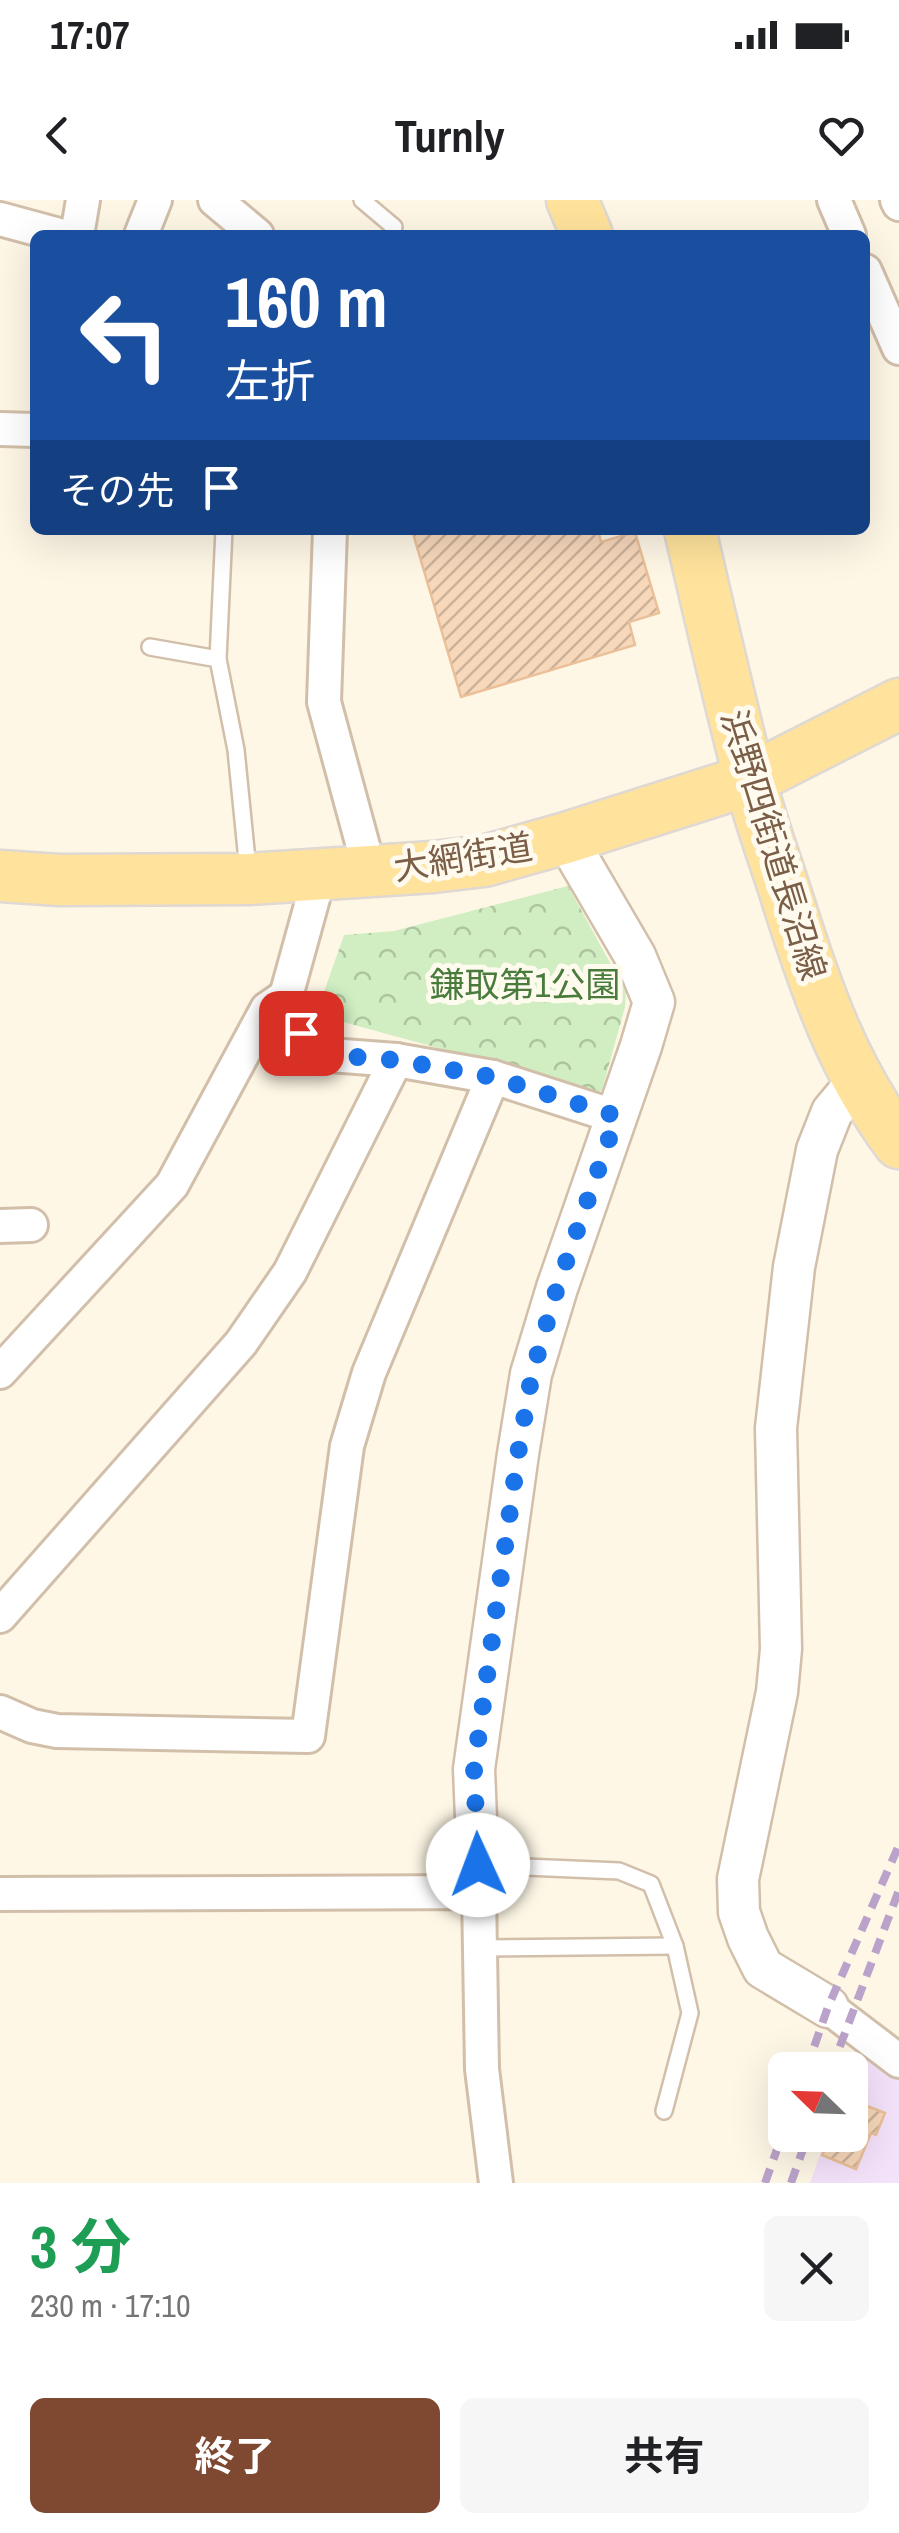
<!DOCTYPE html>
<html lang="ja">
<head>
<meta charset="utf-8">
<style>
	body { margin:0; font-family:"Archivo Narrow","Noto Sans JP",sans-serif; background:#f6f6f6; color:#202124; height:100vh; display:flex; flex-direction:column; font-size:38px; white-space:nowrap }
	* { box-sizing:border-box; margin:0 }
	p { font-size:32px; color:#757577 }
	.icon { flex:none; width:55px; height:55px; fill:none; stroke:currentColor; stroke-width:2; stroke-linecap:round; stroke-linejoin:round }
	.map { position:relative; height:1983px; overflow:hidden }
	.sheet { display:flex; flex-direction:column; background:#fff; flex:1 }
	.sheet>* { flex:none }
	.hud { position:absolute; left:30px; top:30px; width:840px; height:305px; border-radius:15px; box-shadow:0 10px 40px #0002; background:#1a4fa0; color:#fff; overflow:hidden }
	.needle { width:65px; rotate:293deg }
	.fabs { position:absolute; left:768px; top:1852px; display:grid; gap:20px }
	.fabs a { display:grid; place-items:center; width:100px; height:100px; border-radius:15px; background:#fff; box-shadow:0 10px 40px #0002; font-size:50px }
	.pin { position:absolute; display:grid; place-items:center; width:85px; height:85px; color:#fff; margin:-42px; border-radius:20px; box-shadow:0 5px 15px #0006 }
	.me { position:absolute; width:110px; margin:-55px; rotate:358deg; stroke-linejoin:round; filter:drop-shadow(0 0 8px #0008) }
	.turn { display:flex; align-items:center; gap:35px; height:210px; padding:0 30px; font-size:45px }
	.turn .icon { width:130px; height:130px; stroke-width:2.5 }
	.turn b { display:block; font-size:70px; line-height:85px }
	.then { display:flex; align-items:center; height:95px; padding:0 30px; background:#0003; gap:20px; font-size:38px }
	.round { display:grid; place-items:center; flex:none; width:105px; height:105px; border-radius:15px; background:#f6f6f6 }
	.overview { display:flex; align-items:center; justify-content:space-between; height:170px; padding:0 30px }
	h1 { font-size:60px; font-weight:700; line-height:75px; color:#1e9e55 }
	.button { display:flex; gap:20px; margin-top:auto; padding:20px 30px }
	.button a { flex:1; height:115px; border-radius:15px; background:#7f4830; color:#fff; font-size:40px; font-weight:700; line-height:115px; text-align:center }
	.button a+a { background:#f6f6f6; color:#202124 }
	.status { display:flex; justify-content:space-between; align-items:center; height:70px; padding:0 50px; background:#fff; direction:ltr }
	.status svg { height:28px; fill:currentColor }
	header { display:flex; justify-content:space-between; align-items:center; height:130px; padding:0 30px; background:#fff; font-size:45px; font-weight:700 }
	.map>svg:first-child { display:block }
	.education { fill:#f4e2fb }
	.forest { fill:url(#forest-crowns) }
	.building { fill:url(#building-hatch); stroke:#ebc099; stroke-width:2.5 }
	.lines { fill:none; stroke-linecap:round; stroke-linejoin:round }
	.service-casing { stroke:#d2bfaa; stroke-width:20 }
	.minor-casing { stroke:#d2bfaa; stroke-width:38 }
	.tertiary-casing { stroke:#d2bfaa; stroke-width:45 }
	.primary-casing { stroke:#dfd8d3; stroke-width:55 }
	.service { stroke:#fff; stroke-width:15 }
	.minor { stroke:#fff; stroke-width:32 }
	.tertiary { stroke:#fff; stroke-width:40 }
	.primary { stroke:#ffe39c; stroke-width:50 }
	.rail { stroke:#bba2ca; stroke-width:8; stroke-dasharray:15 10; stroke-linecap:butt }
	.route { stroke:#1a73e8; stroke-width:18; stroke-dasharray:0 32.4 }
	.labels { text-anchor:middle; dominant-baseline:central; stroke-width:10; stroke-linejoin:round; paint-order:stroke }
	.street-label { font-size:35px; fill:#7b5e47; stroke:#fffaee }
	.park-label { font-size:35px; fill:#487b3c; stroke:#fffaee }
</style>
</head>
<body>
<div class="status"><b>17:07</b><svg viewBox="0 0 49 12"><path d="M0 12V9h3v3zM5 12V6h3v6zM10 12V3h3v9zM15 12V0h3v12zM26 1h20v11H26zM47 4h2v5h-2z"/></svg></div>
<header><svg class="icon" aria-label="back" viewBox="0 0 24 24"><path d="M15 5l-7 7 7 7"/></svg>Turnly<svg class="icon" aria-label="heart" viewBox="0 0 24 24"><path d="M12 20l-8-8c-3-5 5-10 8-4 3-6 11-1 8 4z"/></svg></header>
<div class="map">
<svg width="899" height="1983" viewBox="0 0 899 1983">
	<defs>
		<pattern id="forest-crowns" width="20" height="18" patternUnits="userSpaceOnUse" patternTransform="scale(2.5)"><rect width="20" height="18" fill="#d0eec2"/><path d="M2 6a3 3 0 1 1 6 0M12 15a3 3 0 1 1 6 0" fill="none" stroke="#aec49f"/></pattern>
		<pattern id="building-hatch" width="6" height="6" patternUnits="userSpaceOnUse" patternTransform="scale(2.5)"><rect width="6" height="6" fill="#f7d8bb"/><path d="M-1 1l2-2M0 6l6-6M5 7l2-2" fill="none" stroke="#cdb29a"/></pattern>
	</defs>
	<rect width="100%" height="100%" fill="#fef7e6"/>
	<!-- education -->
	<polygon class="education" points="856,1853 899,1873 899,1983 810,1983 827,1935 850,1935 850,1871"/>
	<!-- forest -->
	<polygon class="forest" points="568,686 626,792 625,807 602,890 599,892 325,817 318,809 344,735 394,731"/>
	<!-- building -->
	<g class="building">
		<polygon points="412,330 598,330 601,342 635,332 659,413 629,422 635,445 461,497"/>
		<polygon points="859,1903 885,1913 876,1935 871,1933 856,1969 822,1955 831,1935 850,1935 850,1915 853,1916"/>
	</g>
	<g class="lines">
		<defs>
			<g id="service">
				<polyline points="362,0 394,27"/>
				<polyline points="150,447 218,459 236,550 248,670"/>
				<polyline points="218,459 224,330"/>
				<polyline points="479,1665 619,1671 651,1684 675,1746 690,1813 664,1911"/>
				<polyline points="480,1748 675,1746"/>
			</g>
			<g id="minor">
				<polyline points="215,0 257,35"/>
				<polyline points="834,0 849,35"/>
				<polyline points="897,0 899,4"/>
				<polyline points="0,19 59,35"/>
				<polyline points="77,35 83,0"/>
				<polyline points="141,35 155,0"/>
				<polyline points="865,71 899,148"/>
				<polyline points="0,229 35,230"/>
				<polyline points="330,330 324,502 370,672"/>
				<polyline points="320,673 286,796 301,833 311,846 330,855 396,860 493,877 617,917"/>
				<polyline points="0,1026 31,1025"/>
				<polyline points="0,1172 172,985 267,809 286,796"/>
				<polyline points="0,1416 241,1143 290,1072 396,860"/>
				<polyline points="0,1512 32,1526 57,1531 308,1536 347,1246 369,1173 493,877"/>
				<polyline points="0,1694 479,1692 482,1869 496,1983"/>
				<polyline points="828,1807 899,1861"/>
			</g>
			<g id="tertiary">
				<polyline points="479,1692 474,1569 518,1254 531,1174 557,1088 641,846 654,802 635,756 566,638"/>
				<polyline points="828,1807 763,1768 748,1738 739,1712 738,1679 777,1492 781,1449 776,1228 794,1067 817,950 832,912 858,881"/>
			</g>
			<g id="primary">
				<polyline points="572,0 587,35"/>
				<path d="M 690,330 C 709,412 728,495 749,576 C 759,618 775,659 788,701 C 816,789 843,868 899,943"/>
				<polyline points="0,676 59,680 249,679 433,667 484,661 566,638 749,580 899,504"/>
			</g>
		</defs>
		<!-- service casing -->
		<use href="#service" class="service-casing"/>
		<!-- minor casing -->
		<use href="#minor" class="minor-casing"/>
		<!-- tertiary casing -->
		<use href="#tertiary" class="tertiary-casing"/>
		<!-- primary casing -->
		<use href="#primary" class="primary-casing"/>
		<!-- service -->
		<use href="#service" class="service"/>
		<!-- minor -->
		<use href="#minor" class="minor"/>
		<!-- tertiary -->
		<use href="#tertiary" class="tertiary"/>
		<!-- primary -->
		<use href="#primary" class="primary"/>
		<!-- rail -->
		<g class="rail">
			<polyline points="806,1870 828,1807 899,1645"/>
			<polyline points="831,1870 899,1690"/>
			<polyline points="765,1983 785,1927"/>
			<polyline points="791,1983 808,1935"/>
		</g>
	</g>
	<g class="lines">
		<!-- route -->
		<polyline class="route" points="301,833 312,846 330,855 396,860 493,877 617,916 557,1088 532,1174 518,1254 474,1569 478,1665"/>
	</g>
	<g class="labels">
		<!-- street labels -->
		<g class="street-label">
			<text transform="translate(774 645) rotate(73)">浜野四街道長沼線</text>
			<text transform="translate(463 657) rotate(-9)">大網街道</text>
		</g>
		<!-- park labels -->
		<g class="park-label">
			<text x="525" y="784">鎌取第1公園</text>
		</g>
	</g>
</svg>
<div class="fabs">
<a><svg class="needle" viewBox="-14 -14 28 28"><path d="M0-13l5 13h-10z" fill="#e53935"/><path d="M0 13l5-13h-10z" fill="#757577"/></svg></a>
</div>
<div class="pin" style="left:301px;top:833px;background:#d93025"><svg class="icon" aria-label="arrive" viewBox="0 0 24 24"><path d="M6 21V4h12l-3 4 3 4H6"/></svg></div>
<svg class="me" style="left:478px;top:1665px" viewBox="-20 -20 40 40"><circle r="19" fill="#fff"/><path d="M0-13L10 11 0 6-10 11z" fill="#1a73e8"/></svg>
<div class="hud">
<div class="turn"><svg class="icon" aria-label="left" viewBox="0 0 24 24"><path d="M17 20v-9H6M10 6l-5 5 5 5"/></svg><div><b>160 m</b>左折</div></div>
<div class="then">その先<svg class="icon" aria-label="arrive" viewBox="0 0 24 24"><path d="M6 21V4h12l-3 4 3 4H6"/></svg></div>
</div>
</div>
<section class="sheet">
<div class="overview"><div><h1>3 分</h1><p>230 m · 17:10</p></div><a class="round"><svg class="icon" aria-label="close" viewBox="0 0 24 24"><path d="M6 6l12 12M18 6L6 18"/></svg></a></div>
<div class="button"><a>終了</a><a>共有</a></div>
</section>
</body>
</html>
